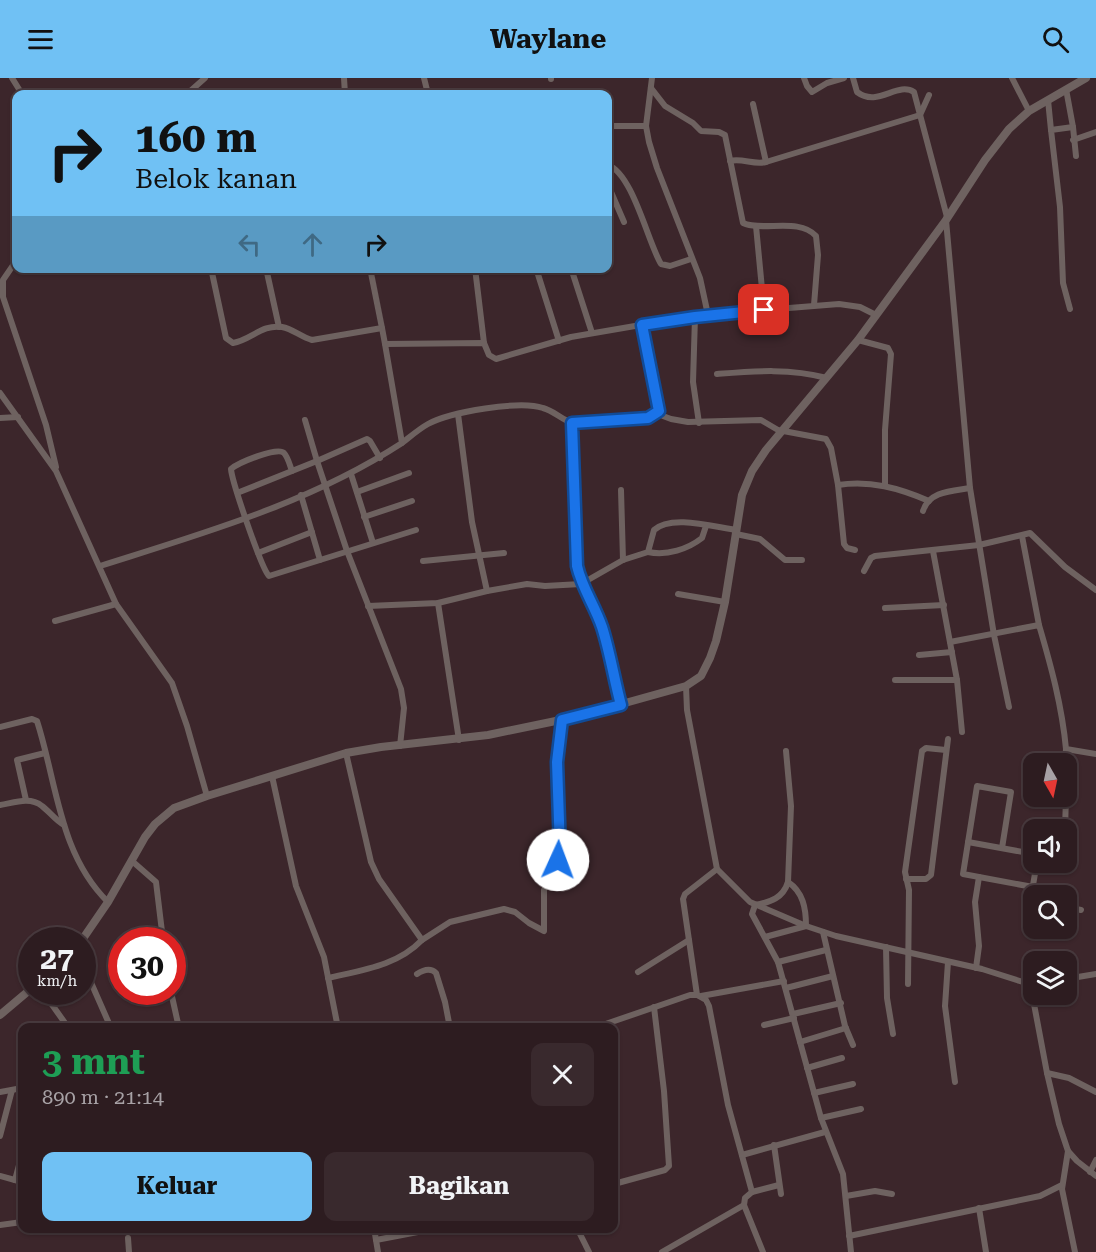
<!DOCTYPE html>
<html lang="id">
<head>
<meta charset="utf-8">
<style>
	body { margin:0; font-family:"Roboto Serif",serif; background:#39292d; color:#f1f3f6; height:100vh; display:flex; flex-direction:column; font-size:22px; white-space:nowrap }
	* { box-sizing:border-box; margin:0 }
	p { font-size:20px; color:#a7a1a5 }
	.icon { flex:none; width:33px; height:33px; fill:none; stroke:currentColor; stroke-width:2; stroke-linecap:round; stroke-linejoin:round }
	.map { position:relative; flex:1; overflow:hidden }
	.details { position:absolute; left:18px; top:945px; width:600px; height:210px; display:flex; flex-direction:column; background:#2d1c20; border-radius:12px; box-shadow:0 2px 4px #0004,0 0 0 2px #483a3e }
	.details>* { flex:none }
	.top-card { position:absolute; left:12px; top:12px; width:600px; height:183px; border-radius:12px; box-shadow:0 2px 4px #0004,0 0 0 2px #483a3e; background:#70c1f4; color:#111; overflow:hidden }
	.needle { width:39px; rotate:171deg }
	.buttons { position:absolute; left:1023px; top:675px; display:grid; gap:12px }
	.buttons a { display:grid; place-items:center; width:54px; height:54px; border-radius:12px; background:#2d1c20; box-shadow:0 2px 4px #0004,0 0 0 2px #483a3e; font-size:30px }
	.speed { position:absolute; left:18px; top:849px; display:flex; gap:12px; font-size:30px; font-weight:700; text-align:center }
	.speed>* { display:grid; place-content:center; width:78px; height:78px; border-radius:50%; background:#2d1c20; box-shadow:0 2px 4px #0004,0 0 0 2px #483a3e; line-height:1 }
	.speed small { font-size:15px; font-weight:400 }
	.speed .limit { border:9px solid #d22; background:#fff; color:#111 }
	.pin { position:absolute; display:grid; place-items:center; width:51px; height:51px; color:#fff; margin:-26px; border-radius:12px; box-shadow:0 3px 9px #0006 }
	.me { position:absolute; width:66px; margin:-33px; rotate:2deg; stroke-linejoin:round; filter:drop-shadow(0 0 4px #0008) }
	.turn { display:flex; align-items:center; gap:21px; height:126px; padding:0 24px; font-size:27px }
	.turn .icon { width:78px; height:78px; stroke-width:2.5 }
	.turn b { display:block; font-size:42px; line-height:51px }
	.lanes { display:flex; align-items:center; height:57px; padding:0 24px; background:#0003; justify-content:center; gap:30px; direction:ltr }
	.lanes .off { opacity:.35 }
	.round { display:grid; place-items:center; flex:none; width:63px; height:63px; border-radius:12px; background:#39292d }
	.overview { display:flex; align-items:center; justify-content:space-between; height:102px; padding:0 24px }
	h1 { font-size:36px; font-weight:700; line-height:45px; color:#1e9e55 }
	.primary-button { display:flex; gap:12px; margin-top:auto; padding:12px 24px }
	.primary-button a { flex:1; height:69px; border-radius:12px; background:#70c1f4; color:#111; font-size:24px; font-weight:700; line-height:69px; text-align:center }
	.primary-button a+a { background:#39292d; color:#f1f3f6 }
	header { display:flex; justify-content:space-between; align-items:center; height:78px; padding:0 24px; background:#70c1f4; color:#111; font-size:27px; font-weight:700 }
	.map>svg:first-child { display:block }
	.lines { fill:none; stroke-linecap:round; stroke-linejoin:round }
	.minor { stroke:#6e6260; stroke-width:6 }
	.tertiary { stroke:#6e6260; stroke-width:8 }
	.route-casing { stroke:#114b97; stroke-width:15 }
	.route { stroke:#1a73e8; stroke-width:10 }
</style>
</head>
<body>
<header><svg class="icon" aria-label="menu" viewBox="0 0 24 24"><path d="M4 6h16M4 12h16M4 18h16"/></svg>Waylane<svg class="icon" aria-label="search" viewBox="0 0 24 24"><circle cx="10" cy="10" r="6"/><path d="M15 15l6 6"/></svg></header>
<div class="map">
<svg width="1096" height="1174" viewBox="0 0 1096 1174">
	<rect width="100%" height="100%" fill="#3c262b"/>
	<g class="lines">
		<!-- minor -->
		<g class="minor">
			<polyline points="12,0 22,16"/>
			<polyline points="344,0 345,16"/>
			<polyline points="424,0 428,16"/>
			<polyline points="551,0 551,1"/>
			<polyline points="652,0 646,48 649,64 657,90 700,200 708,237"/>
			<polyline points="804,0 807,8 812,14 827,5 844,0"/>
			<path d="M 853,0 L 857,14 C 878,30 897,3 914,14 L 947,139"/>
			<polyline points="1012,0 1029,33"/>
			<path d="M 651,10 L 665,28 L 693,45 L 701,53 L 719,54 L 725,57 L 743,145 C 763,154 799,139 816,158 L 818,177 L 814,227"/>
			<polyline points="1066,11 1073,49 1051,52 1060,129 1063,205 1070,231"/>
			<polyline points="187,16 205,0"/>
			<polyline points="1048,22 1051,52"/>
			<polyline points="753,26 766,84"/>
			<polyline points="608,48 646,48"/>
			<polyline points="1073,49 1076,78"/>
			<polyline points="1073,62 1096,54"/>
			<path d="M 730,83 C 742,80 754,87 766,84 L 920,37 L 929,17"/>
			<path d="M 608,87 C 633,96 648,165 661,186 L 670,188 L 691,181"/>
			<polyline points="608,107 624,144"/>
			<polyline points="946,142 970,410 994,557 1009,629"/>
			<polyline points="756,148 764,232"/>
			<polyline points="16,183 3,202 3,219 46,347 56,389"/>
			<path d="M 211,190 L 226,260 L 233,265 C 251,262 262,246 282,249 C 293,251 301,259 312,262 L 382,250 L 385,266 L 484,265 L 489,277 L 496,281 L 571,259 L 664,243 L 764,232 L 839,226 L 860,229 L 876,237"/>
			<polyline points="266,190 279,249"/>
			<polyline points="370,190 382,250"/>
			<polyline points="475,190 484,265"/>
			<polyline points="536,190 559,263"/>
			<polyline points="571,190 592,255"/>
			<polyline points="695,239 693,304 699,345"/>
			<path d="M 642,247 L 659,333 L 663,338 L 671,341 L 688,344 L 761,342 L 778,352 L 826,361 L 831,370 L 838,407 C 870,402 899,410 929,423"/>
			<polyline points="858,262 888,270 891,276 885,352 885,407"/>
			<path d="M 717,296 C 755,293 790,290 827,300"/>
			<polyline points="0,315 56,393 116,526 172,605 187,648 207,718"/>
			<polyline points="458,336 472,444 487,513"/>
			<polyline points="0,340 18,339"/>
			<polyline points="305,342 317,383 367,361 370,363 380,380"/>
			<polyline points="572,345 648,340 659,333"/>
			<path d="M 402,365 C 411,358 419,351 428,346 C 450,334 520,322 543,330 C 554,333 561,341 572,345 L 577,488 C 582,510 595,528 602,549 C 610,574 614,601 621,627"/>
			<polyline points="292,393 317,383 347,473 401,611 404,630 400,668"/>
			<polyline points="351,396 373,465"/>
			<polyline points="838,407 844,466 847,470 855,472"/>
			<polyline points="621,412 623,482"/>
			<polyline points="357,414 409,395"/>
			<path d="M 237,415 L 292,393 C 290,388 288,379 284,375 C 278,368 238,385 231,391 C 232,404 262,492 269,498 L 320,482 L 301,417"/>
			<path d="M 923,433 C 929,413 952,413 970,410"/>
			<polyline points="364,439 412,423"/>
			<polyline points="736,456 760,461 785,482 802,482"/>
			<polyline points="1022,458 1039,547"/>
			<path d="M 648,474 C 667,478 688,471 702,460 L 706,448"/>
			<polyline points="258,475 312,454"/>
			<polyline points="320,482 416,452"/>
			<polyline points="423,483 504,475"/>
			<path d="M 100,488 C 204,455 310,425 402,365 L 385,266"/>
			<polyline points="864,493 871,480 875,478 979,467 1030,455 1065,489 1096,512"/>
			<polyline points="678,516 725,524"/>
			<polyline points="438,525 459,662"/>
			<path d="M 368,528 L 438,525 L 487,513 L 527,506 L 545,508 L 581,506 L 623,482 L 648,474 L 654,452 C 671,436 714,449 737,452"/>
			<polyline points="885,530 944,527"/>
			<polyline points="55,543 116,526"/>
			<path d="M 950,564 L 1039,547 C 1051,588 1062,628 1066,671 L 1096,676"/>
			<polyline points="919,577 952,574"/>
			<polyline points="895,602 957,602 933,473"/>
			<polyline points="957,602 962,654"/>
			<polyline points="686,608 687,632 717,791 750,824 806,848 836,858 982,891 1023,904 1030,915 1034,926 1047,995 1059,1046 1068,1073 1077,1083 1096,1098"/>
			<path d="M 0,649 L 32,641 L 37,643 C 57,705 59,776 108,824"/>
			<path d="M 786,673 L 791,728 L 788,804 C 783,820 771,824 755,827 L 752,836 L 778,884 L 821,1040 L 843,1096 L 851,1174"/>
			<polyline points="1065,686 1066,671"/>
			<polyline points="272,698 296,808 324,879 338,950"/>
			<polyline points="26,722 17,682 45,675"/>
			<path d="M 0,727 C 13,725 30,718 42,728 C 50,734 55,742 64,747"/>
			<polyline points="1065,752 1066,718"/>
			<polyline points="968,764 1034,776"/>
			<polyline points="1002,770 1011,714 977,708 963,796 1033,809"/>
			<polyline points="132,783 156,804 163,862"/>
			<polyline points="906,801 926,801 931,797 948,661"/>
			<polyline points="1066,829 1081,832"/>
			<polyline points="1028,836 1037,784"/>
			<polyline points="823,854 845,948 853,967"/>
			<path d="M 765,859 L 806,848 C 806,830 803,814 788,804"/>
			<polyline points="422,862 450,844 504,831 515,834 529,845 544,853 544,812 558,782 560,772 557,684 562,642"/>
			<polyline points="886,869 887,920 893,956"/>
			<polyline points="82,884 111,950"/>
			<polyline points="778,884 826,872"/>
			<polyline points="948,884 945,928 955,1004"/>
			<polyline points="976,890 979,868 975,824 979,799"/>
			<polyline points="638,894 689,862"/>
			<path d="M 417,896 C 423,892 430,889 436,895 L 445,924 L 450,950"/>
			<path d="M 328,900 C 362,892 397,888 422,862 L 379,801 L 371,784 L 346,675"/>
			<polyline points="1066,901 1096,896"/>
			<polyline points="1023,904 1034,900"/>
			<polyline points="908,906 909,812 905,794 922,673 926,670 946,672"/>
			<polyline points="786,910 833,898"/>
			<polyline points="43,914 65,945"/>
			<polyline points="171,914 179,950"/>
			<polyline points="697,917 706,922 709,928 728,1027 752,1114 745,1120 744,1127"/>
			<polyline points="701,918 784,903"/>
			<polyline points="793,936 841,925"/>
			<polyline points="764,947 794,940"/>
			<polyline points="594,950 690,917 697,917 683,821 685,816 717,791"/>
			<polyline points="800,964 846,950"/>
			<polyline points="807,990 842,980"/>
			<polyline points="1047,995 1069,1000 1096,1014"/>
			<polyline points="0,1014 22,1010"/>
			<polyline points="814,1015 853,1006"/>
			<polyline points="821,1040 861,1031"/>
			<polyline points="0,1058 12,1012"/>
			<polyline points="774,1067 781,1116"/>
			<polyline points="1068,1073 1062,1111 1075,1174"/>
			<polyline points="742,1077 825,1054"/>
			<polyline points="1090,1094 1096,1082"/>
			<polyline points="0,1098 22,1104"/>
			<polyline points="15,1102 22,1076"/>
			<polyline points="614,1106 665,1092 669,1088 664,1013 654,929"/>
			<polyline points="752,1114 779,1107"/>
			<polyline points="846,1118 875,1113 892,1116"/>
			<polyline points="979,1130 986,1174"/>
			<polyline points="0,1147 22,1144"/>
			<polyline points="374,1150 378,1174"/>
			<polyline points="577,1150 589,1174"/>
			<polyline points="849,1158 1040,1118 1062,1107"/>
			<polyline points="128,1160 129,1174"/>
			<polyline points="376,1162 423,1153 462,1152"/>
			<polyline points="662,1174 744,1127 763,1174"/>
		</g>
		<!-- tertiary -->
		<g class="tertiary">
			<polyline points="82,862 108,824 145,759 155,746 174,730 207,718 346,675 381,669 488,657 575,639 686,608 701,598 710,580 716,563 725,524 742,417 752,393 766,372 858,262 946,142 985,82 1009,51 1029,33 1086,0"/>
			<polyline points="0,937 32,910"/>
		</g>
	</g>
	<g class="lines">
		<defs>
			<path id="route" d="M 558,782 L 560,772 L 557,684 L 562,642 L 621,627 C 614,601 610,574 602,549 C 595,528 582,510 577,488 L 572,345 L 648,340 L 659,333 L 642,247 L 695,239 L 764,232"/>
		</defs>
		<!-- route casing -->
		<use href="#route" class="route-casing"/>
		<!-- route -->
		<use href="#route" class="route"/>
	</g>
</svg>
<div class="buttons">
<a><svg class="needle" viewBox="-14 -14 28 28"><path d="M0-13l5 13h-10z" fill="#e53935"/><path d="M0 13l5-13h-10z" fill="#a7a1a5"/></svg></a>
<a><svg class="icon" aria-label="sound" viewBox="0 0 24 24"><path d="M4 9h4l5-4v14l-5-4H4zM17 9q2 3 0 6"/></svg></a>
<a><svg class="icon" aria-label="search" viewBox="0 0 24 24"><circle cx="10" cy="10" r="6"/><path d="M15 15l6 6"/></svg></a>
<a><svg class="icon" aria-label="layers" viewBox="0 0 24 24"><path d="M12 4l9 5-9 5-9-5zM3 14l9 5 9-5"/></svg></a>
</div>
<div class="speed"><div>27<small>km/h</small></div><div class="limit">30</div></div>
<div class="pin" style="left:764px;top:232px;background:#d93025"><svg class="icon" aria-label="arrive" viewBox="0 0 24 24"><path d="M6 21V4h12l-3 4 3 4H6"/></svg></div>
<svg class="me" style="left:558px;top:782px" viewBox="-20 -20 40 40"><circle r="19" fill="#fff"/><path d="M0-13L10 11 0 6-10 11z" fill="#1a73e8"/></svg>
<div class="top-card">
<div class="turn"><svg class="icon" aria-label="right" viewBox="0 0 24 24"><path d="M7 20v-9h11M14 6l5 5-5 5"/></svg><div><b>160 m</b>Belok kanan</div></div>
<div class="lanes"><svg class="icon off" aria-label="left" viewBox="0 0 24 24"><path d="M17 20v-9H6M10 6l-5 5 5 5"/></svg><svg class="icon off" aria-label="ahead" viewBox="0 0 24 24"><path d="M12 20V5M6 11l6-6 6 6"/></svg><svg class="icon" aria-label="right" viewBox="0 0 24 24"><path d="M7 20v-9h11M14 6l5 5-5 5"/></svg></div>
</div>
<section class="details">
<div class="overview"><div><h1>3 mnt</h1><p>890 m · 21:14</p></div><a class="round"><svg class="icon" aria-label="close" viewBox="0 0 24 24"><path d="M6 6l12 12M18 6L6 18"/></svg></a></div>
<div class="primary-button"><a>Keluar</a><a>Bagikan</a></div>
</section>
</div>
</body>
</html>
